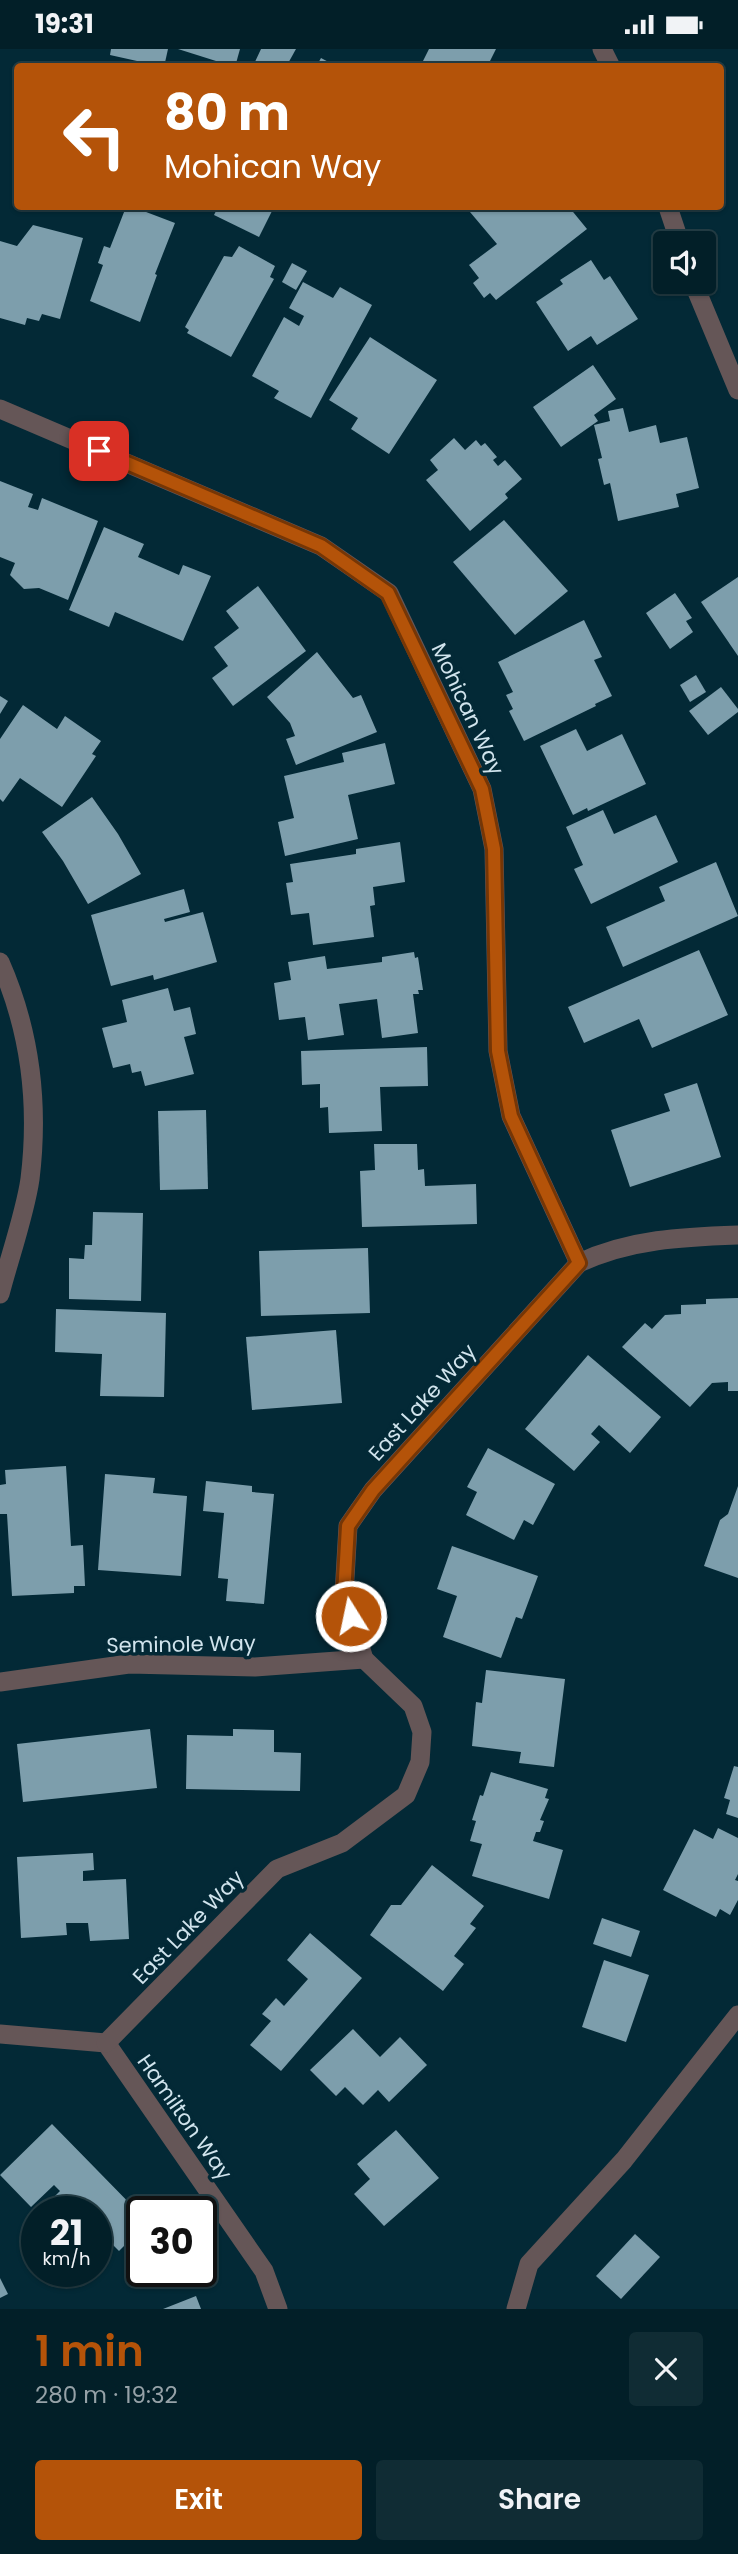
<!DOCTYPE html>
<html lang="en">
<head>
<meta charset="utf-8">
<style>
	body { margin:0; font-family:Poppins,sans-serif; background:#102c34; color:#f1f3f6; height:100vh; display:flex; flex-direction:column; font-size:26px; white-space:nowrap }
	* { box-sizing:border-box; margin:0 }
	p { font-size:23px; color:#96a2a8 }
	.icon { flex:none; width:38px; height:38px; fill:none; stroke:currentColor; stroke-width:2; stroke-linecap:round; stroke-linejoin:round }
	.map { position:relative; height:2260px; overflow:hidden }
	.panel { display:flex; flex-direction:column; background:#021f28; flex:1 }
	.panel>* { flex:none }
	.top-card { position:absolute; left:14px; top:14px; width:710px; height:147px; border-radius:7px; box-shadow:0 2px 5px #0004,0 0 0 2px #233d45; background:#b45309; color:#fff; overflow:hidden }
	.fabs { position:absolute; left:653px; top:182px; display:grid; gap:14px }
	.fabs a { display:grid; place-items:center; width:63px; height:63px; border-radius:7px; background:#021f28; box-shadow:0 2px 5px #0004,0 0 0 2px #233d45; font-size:35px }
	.speed { position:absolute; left:21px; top:2147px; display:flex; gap:14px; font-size:35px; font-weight:700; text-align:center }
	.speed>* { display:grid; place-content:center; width:91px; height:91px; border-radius:50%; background:#021f28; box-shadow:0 2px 5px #0004,0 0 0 2px #233d45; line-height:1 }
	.speed small { font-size:18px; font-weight:400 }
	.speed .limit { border:4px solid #111; border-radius:10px; background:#fff; color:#111 }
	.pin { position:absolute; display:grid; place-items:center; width:60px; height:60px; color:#fff; margin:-30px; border-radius:14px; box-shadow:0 4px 10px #0006 }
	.me { position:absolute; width:77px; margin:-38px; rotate:350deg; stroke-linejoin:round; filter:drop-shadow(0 0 5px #0008) }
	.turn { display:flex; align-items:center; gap:24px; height:147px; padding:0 35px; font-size:32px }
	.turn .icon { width:91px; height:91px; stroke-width:2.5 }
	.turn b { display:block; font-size:49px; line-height:60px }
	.round { display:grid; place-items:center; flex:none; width:74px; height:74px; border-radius:7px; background:#102c34 }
	.headline { display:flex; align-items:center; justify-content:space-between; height:119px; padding:0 35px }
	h1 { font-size:42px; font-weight:600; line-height:52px; color:#b45309 }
	.action { display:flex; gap:14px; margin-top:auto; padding:14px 35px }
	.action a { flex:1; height:80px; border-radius:7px; background:#b45309; color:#fff; font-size:28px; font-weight:600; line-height:80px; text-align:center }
	.action a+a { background:#102c34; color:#f1f3f6 }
	.status { display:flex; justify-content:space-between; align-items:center; height:49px; padding:0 35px; background:#021f28; direction:ltr }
	.status svg { height:19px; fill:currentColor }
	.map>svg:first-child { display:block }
	.building { fill:#7d9eac }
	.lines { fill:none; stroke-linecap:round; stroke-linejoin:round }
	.minor { stroke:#655657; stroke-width:19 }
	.tertiary { stroke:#655657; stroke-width:19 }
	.route-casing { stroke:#753606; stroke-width:18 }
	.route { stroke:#b45309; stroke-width:12 }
	.labels { text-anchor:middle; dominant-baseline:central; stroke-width:7; stroke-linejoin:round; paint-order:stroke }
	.street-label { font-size:21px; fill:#d1e4ed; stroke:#032936 }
</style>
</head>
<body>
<div class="status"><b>19:31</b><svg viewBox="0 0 49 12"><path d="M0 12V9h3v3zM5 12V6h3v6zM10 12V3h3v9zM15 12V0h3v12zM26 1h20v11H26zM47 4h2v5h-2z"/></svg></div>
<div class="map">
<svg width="738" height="2260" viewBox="0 0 738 2260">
	<rect width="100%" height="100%" fill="#032936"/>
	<!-- building -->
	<g class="building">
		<polygon points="111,0 168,0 164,18 110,6"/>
		<polygon points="178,0 240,0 235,18"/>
		<polygon points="261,0 296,0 286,18 260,18 254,15"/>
		<polygon points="429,0 496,0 487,18 420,18"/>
		<polygon points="321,9 338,18 316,18"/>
		<polygon points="126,158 133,158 175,174 155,225 157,226 140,273 90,252 103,216 98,214 104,197 110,199"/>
		<polygon points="218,158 274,158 259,188 214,166"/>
		<polygon points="475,158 569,158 587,180 496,251 490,244 484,249 473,234 479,229 469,216 497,195 470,163 476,159"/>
		<polygon points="33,176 83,189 60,270 42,265 39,272 27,269 25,276 0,269 0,192 17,197"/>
		<polygon points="239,197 275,217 270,228 274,230 231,308 187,284 189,281 185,278 224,207 232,208"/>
		<polygon points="591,211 604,231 610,227 638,270 597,296 591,287 568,302 536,253 563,235 560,231"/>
		<polygon points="292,214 307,222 296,241 282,233"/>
		<polygon points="303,233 333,249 340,238 372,256 311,369 274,349 279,342 252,327 284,268 299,277 304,267 289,259"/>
		<polygon points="370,288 437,331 389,405 351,380 358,369 329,351"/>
		<polygon points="593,316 616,350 594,366 598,372 561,398 533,358"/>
		<polygon points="623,359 629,383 656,376 660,394 687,388 699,439 676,445 679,458 618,472 610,434 604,436 598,410 602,409 594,376 610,372 608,362"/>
		<polygon points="454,389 465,401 476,391 481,397 485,394 497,408 493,411 498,417 505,411 522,430 505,445 508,449 470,482 426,431 438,421 430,411"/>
		<polygon points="0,432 33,445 28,458 38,461 42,449 98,472 68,551 39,539 24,540 10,526 15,514 0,508"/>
		<polygon points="504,471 568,542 515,586 453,513"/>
		<polygon points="104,478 144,495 138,508 179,526 183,516 211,527 183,592 115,563 109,578 69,561"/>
		<polygon points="738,528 738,607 701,553"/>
		<polygon points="258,537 306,602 233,657 212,629 228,617 214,598 239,579 226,562"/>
		<polygon points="675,544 692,569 686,572 693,583 670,600 646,564"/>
		<polygon points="584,571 602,608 594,611 612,647 595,655 596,657 524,692 509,662 513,660 506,646 513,643 498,613"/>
		<polygon points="317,603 353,649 361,646 377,683 296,716 286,690 295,687 290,674 267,648"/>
		<polygon points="696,626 706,643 690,653 680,636"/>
		<polygon points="721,638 738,660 738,663 708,686 689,662"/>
		<polygon points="0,647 8,652 0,665"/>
		<polygon points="23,656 57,680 65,667 101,692 92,705 96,707 62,758 20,729 3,753 0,750 0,690"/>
		<polygon points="576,680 587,702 622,685 646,735 588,762 587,759 573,766 540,697"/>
		<polygon points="385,694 395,735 348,746 358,790 285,807 278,773 294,769 284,727 344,713 342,704"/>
		<polygon points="92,748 118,785 141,825 88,855 63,812 42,783"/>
		<polygon points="603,761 614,785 656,766 678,813 591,855 574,820 583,816 566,778"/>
		<polygon points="400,793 405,833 373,838 375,856 370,857 374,888 313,896 309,864 291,866 286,834 293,833 290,815 356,805 356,800"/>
		<polygon points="716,813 738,867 623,918 606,878 665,852 659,838"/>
		<polygon points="184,840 190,863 164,870 165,873 203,863 217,913 154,931 153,926 111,937 91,866"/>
		<polygon points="699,901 728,966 652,999 639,970 584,994 568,958"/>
		<polygon points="414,903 415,909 418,908 423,941 418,941 419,945 413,945 418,984 382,989 377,950 339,955 344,986 308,991 305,968 279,971 274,934 291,931 288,913 325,907 327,920 382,913 382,908"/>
		<polygon points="168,939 174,962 190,958 196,985 184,988 194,1025 145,1037 141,1022 132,1024 130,1015 113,1019 102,979 127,973 122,951"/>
		<polygon points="427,998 428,1037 380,1038 382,1082 329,1084 328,1058 320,1059 320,1035 302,1036 301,1002"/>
		<polygon points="697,1034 721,1108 630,1138 611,1081 670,1062 664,1045"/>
		<polygon points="206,1061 208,1140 160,1141 158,1062"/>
		<polygon points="374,1095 417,1095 418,1121 424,1120 425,1137 476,1135 477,1175 362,1178 360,1122 375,1121"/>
		<polygon points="93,1163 143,1164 141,1252 69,1250 69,1209 84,1210 85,1196 92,1196"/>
		<polygon points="368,1199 370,1264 261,1267 259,1202"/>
		<polygon points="738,1249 738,1342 728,1342 728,1333 712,1334 690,1358 622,1298 645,1274 652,1280 665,1266 681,1265 681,1256 706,1255 706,1250"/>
		<polygon points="56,1260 166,1264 164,1348 100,1347 102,1305 55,1303"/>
		<polygon points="336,1281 342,1354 252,1361 246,1288"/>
		<polygon points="588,1306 661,1368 630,1404 599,1376 591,1385 600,1393 574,1422 525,1380"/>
		<polygon points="488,1399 555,1435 533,1476 524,1471 514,1491 466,1466 477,1443 467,1438"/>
		<polygon points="66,1417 71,1497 83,1496 85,1537 74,1537 74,1544 12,1547 7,1465 0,1465 0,1436 6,1435 5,1421"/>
		<polygon points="105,1425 155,1429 153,1444 187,1447 181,1527 98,1521"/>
		<polygon points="206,1432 252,1437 252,1443 274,1445 264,1555 226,1552 228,1530 218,1529 224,1464 203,1462"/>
		<polygon points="738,1437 738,1529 704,1517 720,1471 728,1465"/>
		<polygon points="452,1497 538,1527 522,1570 516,1568 501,1609 443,1588 457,1547 437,1540"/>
		<polygon points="486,1621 565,1630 554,1718 519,1714 521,1703 472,1697 476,1653 482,1654"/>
		<polygon points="150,1680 157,1739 23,1753 17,1695"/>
		<polygon points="233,1680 274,1681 274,1703 301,1704 300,1742 186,1740 187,1686 233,1687"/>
		<polygon points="734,1717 738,1718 738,1769 726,1765 730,1751 724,1749"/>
		<polygon points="491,1723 548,1740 545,1749 549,1750 540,1771 544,1772 540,1783 536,1783 533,1792 563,1801 549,1850 472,1827 482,1795 470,1792 476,1772 472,1771 480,1746 483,1747"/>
		<polygon points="718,1779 738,1789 738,1825 735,1831 738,1832 738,1851 730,1866 720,1860 716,1868 663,1841 694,1780 713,1790"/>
		<polygon points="93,1804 94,1821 83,1822 83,1832 126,1830 129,1890 90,1892 88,1874 66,1874 67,1886 21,1889 17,1808"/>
		<polygon points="432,1816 484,1857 470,1875 476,1879 454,1907 464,1915 443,1942 370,1886 391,1856 401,1856"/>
		<polygon points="602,1869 640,1882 631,1908 593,1895"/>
		<polygon points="310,1884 362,1929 281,2022 250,1996 271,1972 262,1965 276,1949 284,1957 308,1930 287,1911"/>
		<polygon points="604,1911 649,1926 626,1993 582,1978"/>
		<polygon points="353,1980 380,2008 400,1988 427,2016 389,2053 378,2041 363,2056 345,2038 336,2047 310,2021"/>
		<polygon points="52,2075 142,2167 142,2179 119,2202 96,2179 96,2163 81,2163 76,2158 71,2163 49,2163 44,2158 60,2142 54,2136 31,2158 0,2126"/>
		<polygon points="396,2081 439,2129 384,2177 354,2145 370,2130 357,2115"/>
		<polygon points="635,2185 660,2208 621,2250 596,2227"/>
		<polygon points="0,2229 8,2245 0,2249"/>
		<polygon points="196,2247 201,2260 163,2260"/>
	</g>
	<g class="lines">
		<!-- minor -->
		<g class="minor">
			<polyline points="0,360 321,497 389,544 482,740 494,800 498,1002 511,1067 579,1214"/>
			<path d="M 0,913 C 30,981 39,1056 30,1130 C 25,1165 9,1210 0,1245"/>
			<polyline points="0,1633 129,1615 255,1618 364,1610"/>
			<polyline points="0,1985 106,1994 264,2222 278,2260"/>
			<path d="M 106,1994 L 277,1820 L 342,1794 L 406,1746 L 420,1713 L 422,1683 L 413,1657 L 364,1610 L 344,1546 L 348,1477 L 373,1441 L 579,1214 C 630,1190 683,1188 738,1186"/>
			<polyline points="516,2260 529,2215 624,2111 738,1966"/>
		</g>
		<!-- tertiary -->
		<g class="tertiary">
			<polyline points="602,0 611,18"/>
			<polyline points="668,158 680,194"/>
			<polyline points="693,233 738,341"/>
		</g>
	</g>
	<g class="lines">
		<defs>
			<polyline id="route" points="99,402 321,497 388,544 482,740 494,800 498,1002 511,1067 579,1214 373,1441 348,1477 344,1546 351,1567"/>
		</defs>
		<!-- route casing -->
		<use href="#route" class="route-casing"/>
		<!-- route -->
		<use href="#route" class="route"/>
	</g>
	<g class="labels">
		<!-- street labels -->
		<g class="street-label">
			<text transform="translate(468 660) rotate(65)">Mohican Way</text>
			<text transform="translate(422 1353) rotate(-48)">East Lake Way</text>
			<text transform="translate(181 1595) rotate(-1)">Seminole Way</text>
			<text transform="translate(188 1878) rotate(-46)">East Lake Way</text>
			<text transform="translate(185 2068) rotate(55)">Hamilton Way</text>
		</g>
	</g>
</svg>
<div class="fabs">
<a><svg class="icon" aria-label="sound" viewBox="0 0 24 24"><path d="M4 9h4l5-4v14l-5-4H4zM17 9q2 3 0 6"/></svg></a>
</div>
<div class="speed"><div>21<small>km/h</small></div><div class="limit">30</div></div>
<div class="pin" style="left:99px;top:402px;background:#d93025"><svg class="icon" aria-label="arrive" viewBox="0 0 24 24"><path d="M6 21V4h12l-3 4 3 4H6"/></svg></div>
<svg class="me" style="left:351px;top:1567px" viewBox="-20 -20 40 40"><circle r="17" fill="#b45309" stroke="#fff" stroke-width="3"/><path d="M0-11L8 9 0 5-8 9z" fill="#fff"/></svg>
<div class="top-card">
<div class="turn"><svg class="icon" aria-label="left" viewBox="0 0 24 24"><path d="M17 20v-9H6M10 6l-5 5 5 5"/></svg><div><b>80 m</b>Mohican Way</div></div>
</div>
</div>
<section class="panel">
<div class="headline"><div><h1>1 min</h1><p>280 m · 19:32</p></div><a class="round"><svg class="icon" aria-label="close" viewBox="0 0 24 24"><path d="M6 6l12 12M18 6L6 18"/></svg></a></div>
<div class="action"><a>Exit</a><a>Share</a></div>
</section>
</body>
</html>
